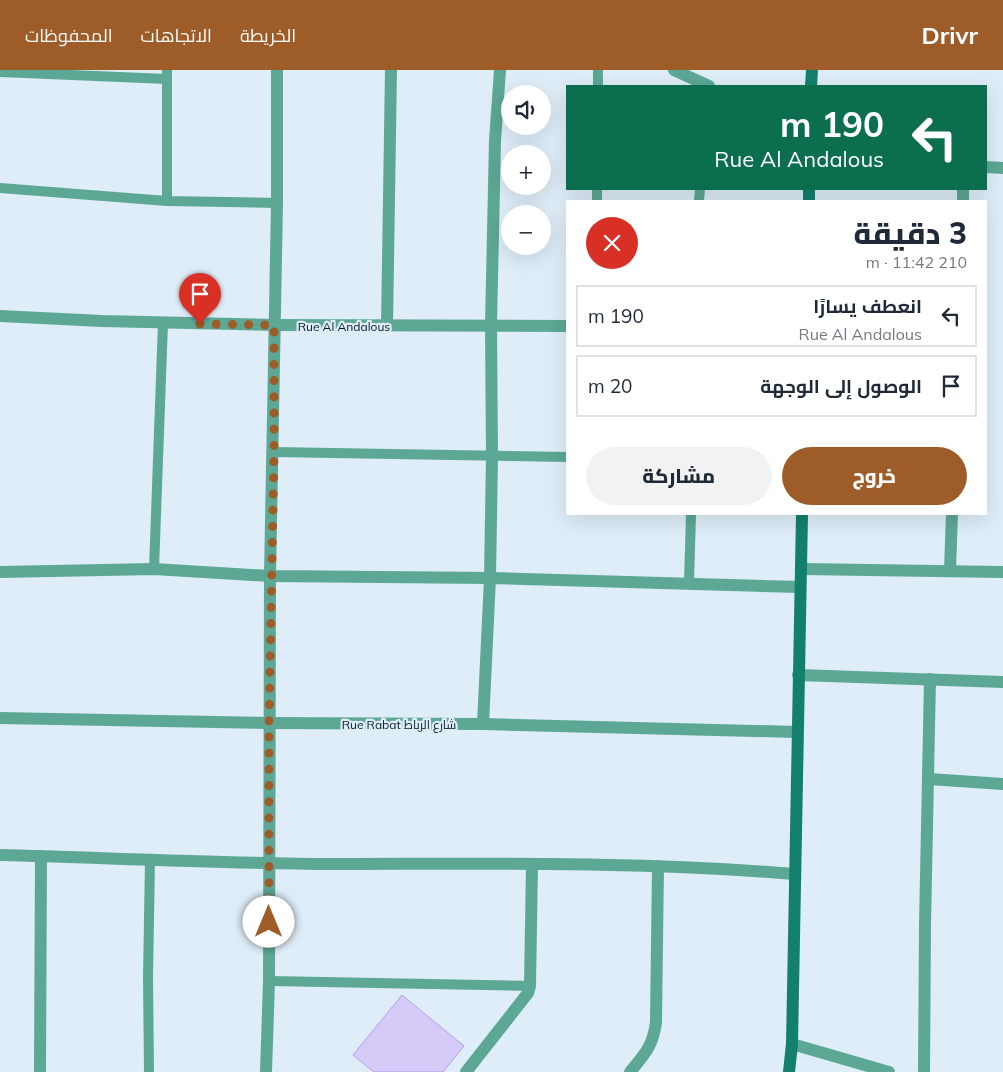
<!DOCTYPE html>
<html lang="ar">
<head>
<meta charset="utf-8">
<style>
	body { margin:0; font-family:Mulish,Cairo,sans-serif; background:#f2f2f3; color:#1f2937; direction:rtl; height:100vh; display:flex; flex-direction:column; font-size:19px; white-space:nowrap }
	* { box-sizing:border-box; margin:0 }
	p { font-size:16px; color:#747a83 }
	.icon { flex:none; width:28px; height:28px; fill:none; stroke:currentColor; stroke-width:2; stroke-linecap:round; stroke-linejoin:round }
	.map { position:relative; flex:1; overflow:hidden; direction:ltr }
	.side { position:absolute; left:566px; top:130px; width:421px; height:315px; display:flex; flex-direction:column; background:#fff; border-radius:0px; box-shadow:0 5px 20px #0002; direction:rtl }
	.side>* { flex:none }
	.banner { position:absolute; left:566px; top:15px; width:421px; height:105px; border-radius:0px; box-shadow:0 5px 20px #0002; direction:rtl; background:#0b6e4f; color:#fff; overflow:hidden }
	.tools { position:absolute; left:501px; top:15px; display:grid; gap:10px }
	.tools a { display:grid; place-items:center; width:50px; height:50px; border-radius:50%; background:#fff; box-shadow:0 5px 20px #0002; font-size:25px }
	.pin { position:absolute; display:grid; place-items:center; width:42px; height:42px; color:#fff; margin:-51px -21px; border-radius:50% 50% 50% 0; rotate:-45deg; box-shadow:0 0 5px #0007 }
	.pin .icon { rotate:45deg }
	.me { position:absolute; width:55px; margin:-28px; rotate:0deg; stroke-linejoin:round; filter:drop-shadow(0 0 4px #0008) }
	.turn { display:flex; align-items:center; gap:18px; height:105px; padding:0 20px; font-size:22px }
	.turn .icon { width:65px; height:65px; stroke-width:2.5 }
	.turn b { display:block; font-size:35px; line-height:42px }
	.round { display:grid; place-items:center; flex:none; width:52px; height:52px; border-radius:26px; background:#f2f2f3 }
	.overview { display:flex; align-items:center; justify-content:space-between; height:85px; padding:0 20px }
	h1 { font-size:30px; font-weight:800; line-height:38px }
	.primary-button { display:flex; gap:10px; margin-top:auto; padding:10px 20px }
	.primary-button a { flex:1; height:58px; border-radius:30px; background:#9e5d28; color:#fff; font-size:20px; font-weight:800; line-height:58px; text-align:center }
	.primary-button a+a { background:#f2f2f3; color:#1f2937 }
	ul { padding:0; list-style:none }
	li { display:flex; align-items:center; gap:15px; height:62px; margin:0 10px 8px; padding:0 10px; border:2px solid #e0e1e3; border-radius:0px }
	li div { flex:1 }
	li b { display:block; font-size:19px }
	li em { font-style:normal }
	header { display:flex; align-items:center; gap:30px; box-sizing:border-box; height:70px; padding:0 25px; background:#9e5d28; color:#fff }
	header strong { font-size:24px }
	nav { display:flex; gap:28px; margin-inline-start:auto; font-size:18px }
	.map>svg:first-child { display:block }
	.building { fill:#d6caf9; stroke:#b39eea }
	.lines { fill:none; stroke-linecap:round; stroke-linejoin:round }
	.lane { stroke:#5da795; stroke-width:10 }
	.street { stroke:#5da795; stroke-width:12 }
	.secondary { stroke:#13806d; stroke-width:12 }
	.route { stroke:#9e5d28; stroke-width:9; stroke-dasharray:0 16.2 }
	.labels { text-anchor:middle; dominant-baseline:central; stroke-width:4.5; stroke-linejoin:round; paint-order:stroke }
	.street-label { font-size:12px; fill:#011b29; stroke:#deedf8 }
</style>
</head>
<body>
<header>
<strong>Drivr</strong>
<nav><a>الخريطة</a><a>الاتجاهات</a><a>المحفوظات</a></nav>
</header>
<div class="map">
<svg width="1003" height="1002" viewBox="0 0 1003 1002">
	<rect width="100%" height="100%" fill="#deedf8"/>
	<!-- building -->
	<polygon class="building" points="402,925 464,976 443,1002 374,1002 353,985"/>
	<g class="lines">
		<!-- lane -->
		<g class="lane">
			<polyline points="0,2 167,9"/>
			<polyline points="598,16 598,0"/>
			<polyline points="0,118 167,131 277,133"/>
			<polyline points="167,131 167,0"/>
			<polyline points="597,131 597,119"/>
			<polyline points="699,131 700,119"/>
			<polyline points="274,382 568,387"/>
			<polyline points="154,499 163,253"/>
			<polyline points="689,513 691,444"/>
			<polyline points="269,911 530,916"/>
			<polyline points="149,1002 148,907 150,790"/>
		</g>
		<!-- street -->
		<g class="street">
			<polyline points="674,0 709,16"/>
			<polyline points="986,97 1003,98"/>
			<polyline points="963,131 963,119"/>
			<polyline points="0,246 102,251 274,255 568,256"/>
			<polyline points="387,256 391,0"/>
			<polyline points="801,499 1003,502"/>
			<polyline points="950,500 952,444"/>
			<polyline points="0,502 154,499 270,506 490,508 800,517"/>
			<polyline points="798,605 1003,612"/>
			<polyline points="0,648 269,653 483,654 797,662"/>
			<polyline points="483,654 490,508 492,387 491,255 495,71 500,0"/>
			<polyline points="929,709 1003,714"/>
			<path d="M 0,785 C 110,788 221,793 331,794 C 485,794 640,791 794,804"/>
			<polyline points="792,974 889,1002"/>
			<polyline points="40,1002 41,786"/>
			<polyline points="266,1002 269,911 270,506 277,133 277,0"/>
			<polyline points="466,1002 528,923 530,916 532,795"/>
			<path d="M 630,1002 C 645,984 653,976 656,952 L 658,796"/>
			<polyline points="924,1002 925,855 930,609"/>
		</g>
		<!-- secondary -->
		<g class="secondary">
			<polyline points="811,16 812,0"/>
			<polyline points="809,131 809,119"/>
			<polyline points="789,1002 792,974 802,444"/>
		</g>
	</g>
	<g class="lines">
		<!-- route -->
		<polyline class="route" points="200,254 274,255 274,382 269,653 269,852"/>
	</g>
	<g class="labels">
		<!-- street labels -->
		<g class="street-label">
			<text x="344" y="256">Rue Al Andalous</text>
			<text x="399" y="654">Rue Rabat شارع الرباط</text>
		</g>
	</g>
</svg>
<div class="tools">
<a><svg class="icon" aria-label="sound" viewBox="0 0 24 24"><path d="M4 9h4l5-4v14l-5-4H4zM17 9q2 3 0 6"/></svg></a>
<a>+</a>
<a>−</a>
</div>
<div class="pin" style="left:200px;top:254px;background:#d93025"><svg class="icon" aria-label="arrive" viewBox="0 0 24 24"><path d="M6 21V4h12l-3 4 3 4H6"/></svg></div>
<svg class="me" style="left:269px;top:852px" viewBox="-20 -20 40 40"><circle r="19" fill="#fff"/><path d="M0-13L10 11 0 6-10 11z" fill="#9e5d28"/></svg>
<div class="banner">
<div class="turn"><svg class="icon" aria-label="left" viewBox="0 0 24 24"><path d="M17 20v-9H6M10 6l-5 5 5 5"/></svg><div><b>190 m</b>Rue Al Andalous</div></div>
</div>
<section class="side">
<div class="overview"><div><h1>3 دقيقة</h1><p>210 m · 11:42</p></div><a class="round" style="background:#d93025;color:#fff"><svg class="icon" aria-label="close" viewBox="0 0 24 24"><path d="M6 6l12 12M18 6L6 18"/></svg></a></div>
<ul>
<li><svg class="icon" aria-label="left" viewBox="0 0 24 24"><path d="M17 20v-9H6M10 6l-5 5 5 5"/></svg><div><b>انعطف يسارًا</b><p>Rue Al Andalous</p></div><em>190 m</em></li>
<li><svg class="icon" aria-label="arrive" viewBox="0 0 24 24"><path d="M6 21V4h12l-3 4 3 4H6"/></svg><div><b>الوصول إلى الوجهة</b></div><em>20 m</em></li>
</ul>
<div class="primary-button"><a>خروج</a><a>مشاركة</a></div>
</section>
</div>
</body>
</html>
